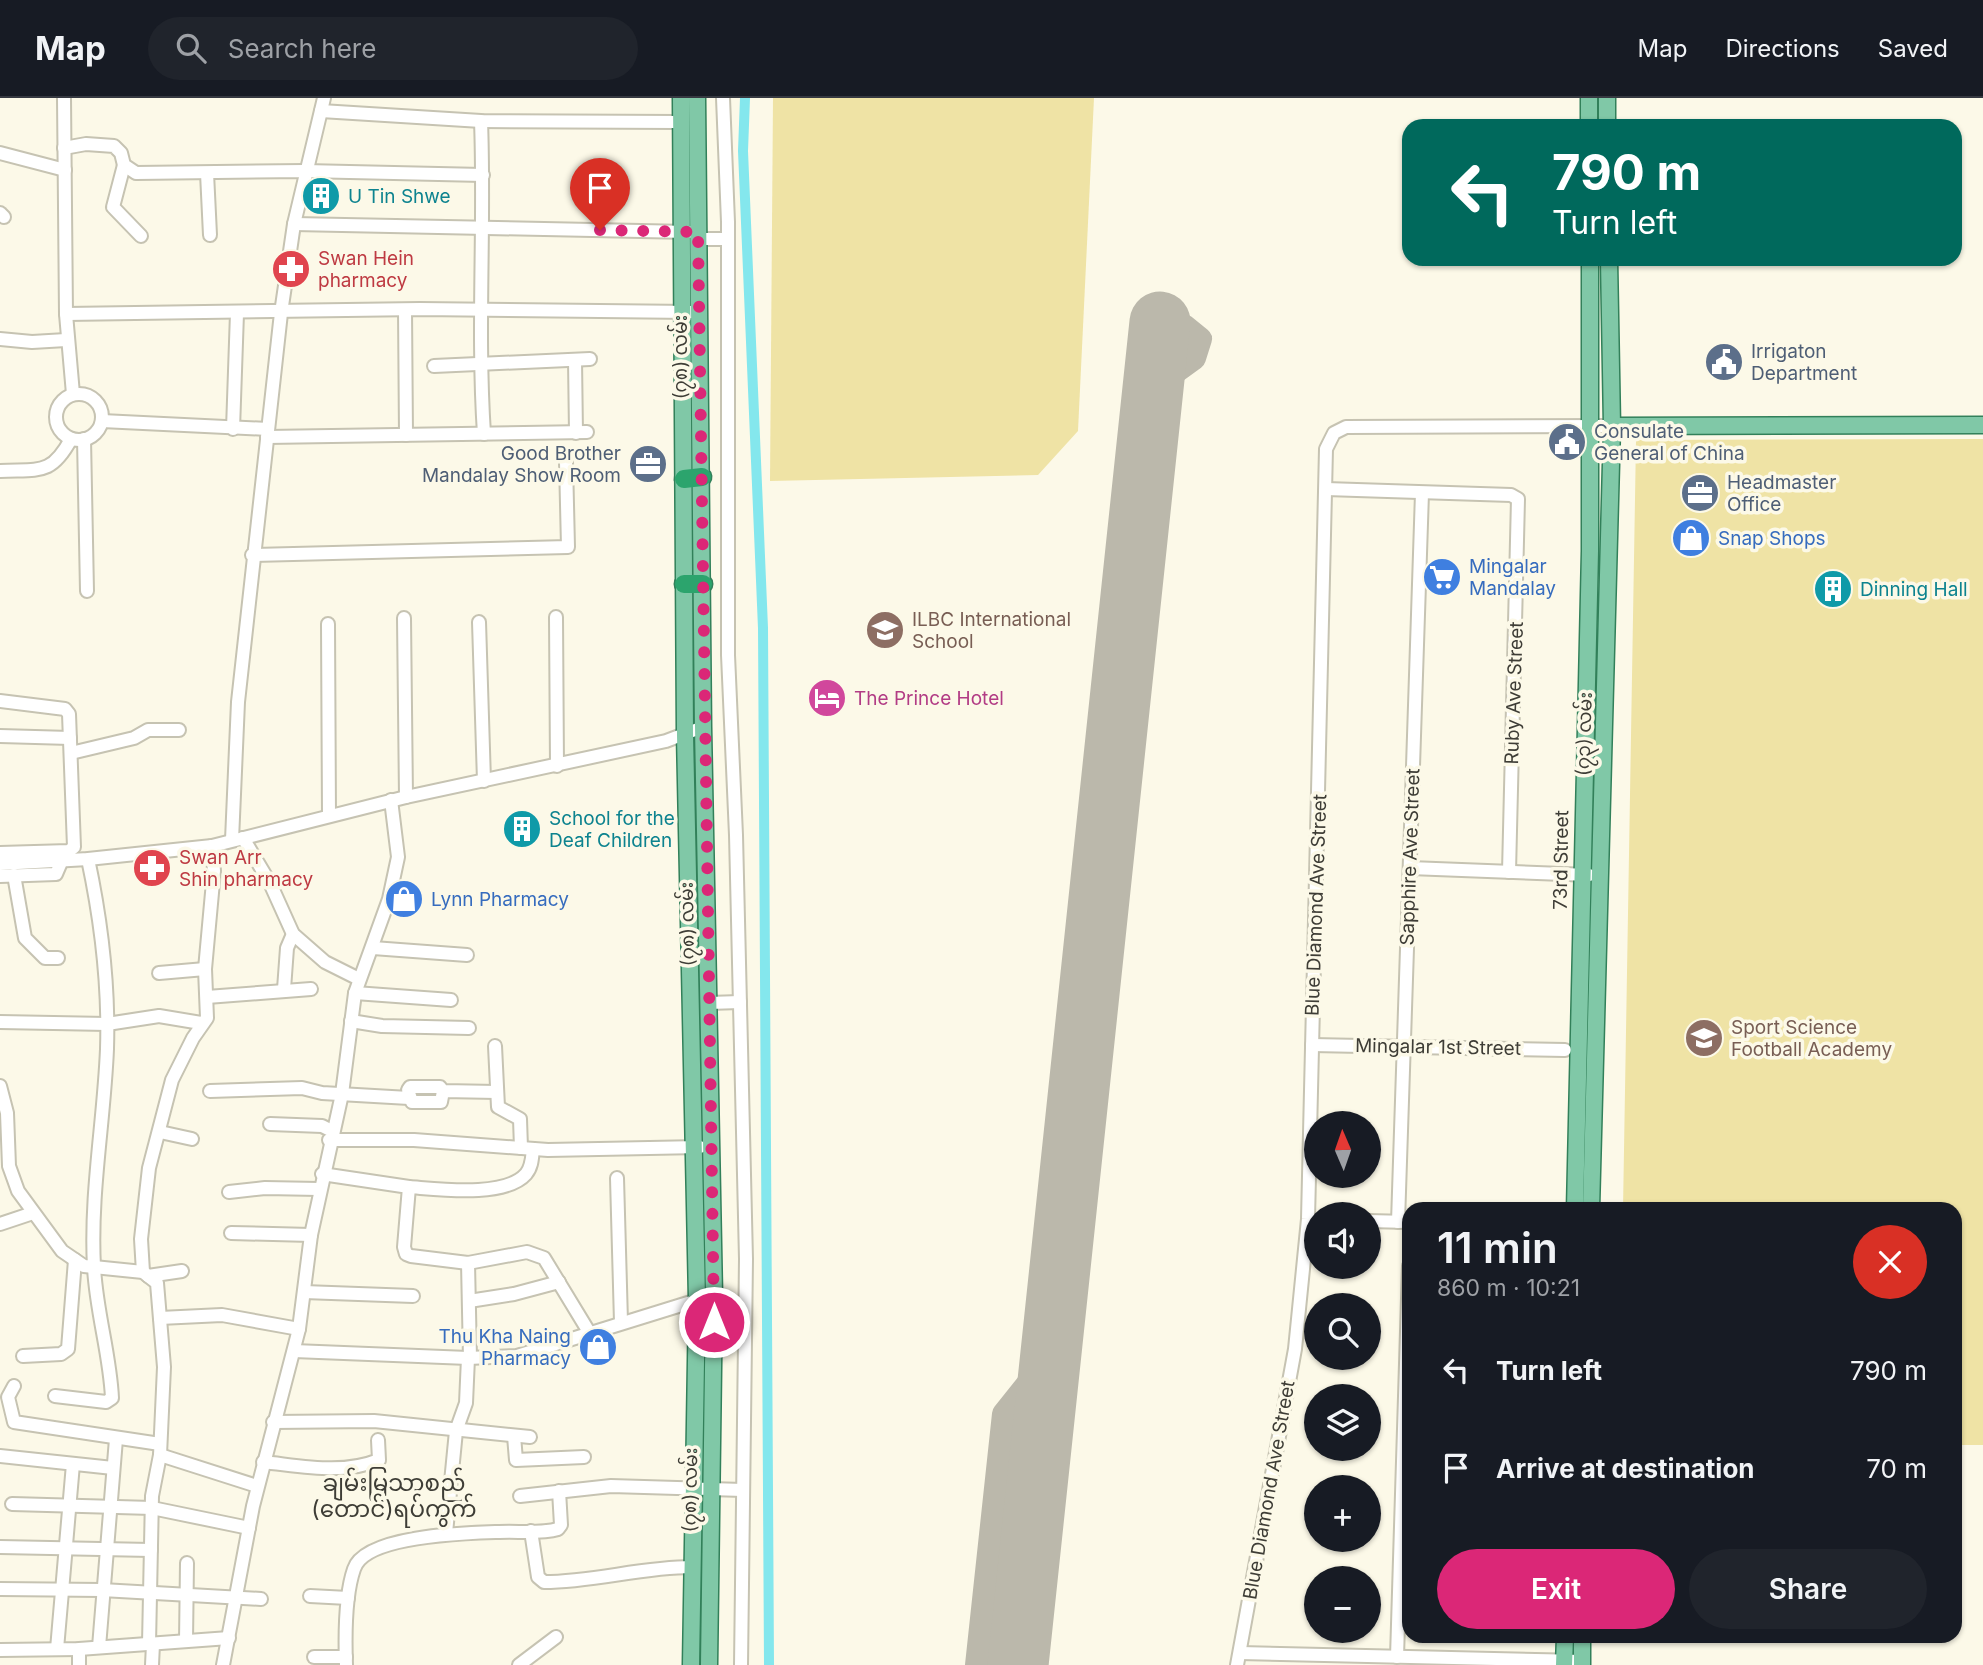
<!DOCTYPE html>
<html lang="en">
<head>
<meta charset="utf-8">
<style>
	body { margin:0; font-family:Inter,"Noto Sans Myanmar",sans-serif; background:#20242c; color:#f1f3f6; height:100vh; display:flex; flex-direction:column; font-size:26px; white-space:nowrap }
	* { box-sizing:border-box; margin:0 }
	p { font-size:23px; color:#9ea1a6 }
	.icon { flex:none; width:38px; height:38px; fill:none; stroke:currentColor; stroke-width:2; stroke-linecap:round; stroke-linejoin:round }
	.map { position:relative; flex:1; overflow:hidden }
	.panel { position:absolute; left:1402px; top:1104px; width:560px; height:441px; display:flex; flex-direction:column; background:#171b24; border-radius:21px; box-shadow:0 2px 5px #0004 }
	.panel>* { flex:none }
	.top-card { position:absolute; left:1402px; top:21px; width:560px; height:147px; border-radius:21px; box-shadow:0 2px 5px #0004; background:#00695c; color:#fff; overflow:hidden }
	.needle { width:46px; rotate:358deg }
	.controls { position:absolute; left:1304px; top:1013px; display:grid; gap:14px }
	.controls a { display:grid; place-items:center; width:77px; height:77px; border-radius:50%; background:#171b24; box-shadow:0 2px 5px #0004; font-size:35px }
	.pin { position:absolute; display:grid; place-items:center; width:60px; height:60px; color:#fff; margin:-72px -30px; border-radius:50% 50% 50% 0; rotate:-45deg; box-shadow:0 0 7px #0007 }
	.pin .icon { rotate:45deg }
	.me { position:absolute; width:77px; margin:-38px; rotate:0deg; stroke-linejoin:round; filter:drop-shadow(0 0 5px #0008) }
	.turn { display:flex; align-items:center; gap:24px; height:147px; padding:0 35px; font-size:32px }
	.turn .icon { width:91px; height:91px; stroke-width:2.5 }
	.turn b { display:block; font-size:49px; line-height:60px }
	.round { display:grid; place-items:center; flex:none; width:74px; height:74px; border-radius:37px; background:#20242c }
	.headline { display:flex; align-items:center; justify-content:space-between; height:119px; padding:0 35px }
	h1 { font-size:42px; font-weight:600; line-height:52px }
	.cta { display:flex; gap:14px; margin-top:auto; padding:14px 35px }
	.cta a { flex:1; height:80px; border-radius:42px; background:#db2777; color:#fff; font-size:28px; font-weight:600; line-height:80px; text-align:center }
	.cta a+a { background:#20242c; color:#f1f3f6 }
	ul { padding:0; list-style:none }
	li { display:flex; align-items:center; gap:21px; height:98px; padding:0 35px }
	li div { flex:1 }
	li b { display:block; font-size:26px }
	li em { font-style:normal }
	header { display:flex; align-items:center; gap:42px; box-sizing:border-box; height:98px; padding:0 35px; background:#171b24; border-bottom:2px solid #363941 }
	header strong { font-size:33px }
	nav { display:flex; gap:38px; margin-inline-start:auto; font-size:24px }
	.search { width:490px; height:63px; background:#20242c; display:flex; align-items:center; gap:18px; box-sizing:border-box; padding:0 24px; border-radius:38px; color:#9ea1a6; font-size:26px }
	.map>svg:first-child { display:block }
	.green { fill:#efe3a5 }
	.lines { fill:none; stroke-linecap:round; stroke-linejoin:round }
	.canal { stroke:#84e7ed; stroke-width:10 }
	.taxiway { stroke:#bbb8ab; stroke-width:24 }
	.runway { stroke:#bbb8ab; stroke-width:61 }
	.minor-casing { stroke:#c6c3b2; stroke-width:16 }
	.major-casing { stroke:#32805a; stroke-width:19 }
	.highway-casing { stroke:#32805a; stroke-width:21 }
	.minor { stroke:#fff; stroke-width:12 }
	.major { stroke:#80c8a7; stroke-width:16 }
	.highway { stroke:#2ca46d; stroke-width:18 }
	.route { stroke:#db2777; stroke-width:12; stroke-dasharray:0 21.6 }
	.labels { text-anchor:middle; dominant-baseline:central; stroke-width:7; stroke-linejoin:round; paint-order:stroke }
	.culture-label { font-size:19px; fill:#0d838f; stroke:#fcf9e8; text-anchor:start }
	.health-label { font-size:19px; fill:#be3a42; stroke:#fcf9e8; text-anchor:start }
	.service-label { font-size:19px; fill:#4e5e75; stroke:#fcf9e8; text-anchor:start }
	.street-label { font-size:19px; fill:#3e3d36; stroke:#fcf9e8 }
	.shop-label { font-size:19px; fill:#366cbe; stroke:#fcf9e8; text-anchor:start }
	.education-label { font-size:19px; fill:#785e54; stroke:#fcf9e8; text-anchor:start }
	.hotel-label { font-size:19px; fill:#b23c85; stroke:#fcf9e8; text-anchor:start }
	.quarter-label { font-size:23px; fill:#3e3d36; stroke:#fcf9e8 }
</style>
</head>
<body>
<header>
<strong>Map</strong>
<div class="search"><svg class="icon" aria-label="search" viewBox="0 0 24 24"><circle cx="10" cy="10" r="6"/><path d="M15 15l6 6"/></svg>Search here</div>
<nav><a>Map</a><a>Directions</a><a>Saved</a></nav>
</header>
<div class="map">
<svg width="1983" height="1567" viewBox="0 0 1983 1567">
	<rect width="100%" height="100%" fill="#fcf9e8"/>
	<!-- green -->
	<g class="green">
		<polygon points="773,0 1094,0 1078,333 1038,377 770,383"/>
		<polygon points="1983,341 1983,1347 1955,1347 1955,1111 1623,1111 1636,342"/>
	</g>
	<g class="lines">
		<!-- canal -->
		<polyline class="canal" points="745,0 743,53 763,530 769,1567"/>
		<!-- taxiway -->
		<g class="taxiway">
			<polyline points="1154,289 1194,260 1200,241 1184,228 1160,224"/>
			<polyline points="977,1567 1004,1316 1051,1257"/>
		</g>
		<!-- runway -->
		<polyline class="runway" points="1018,1567 1160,224"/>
		<defs>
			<g id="minor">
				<polyline points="64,0 66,216 73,296"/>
				<polyline points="723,0 728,124 728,557 736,737 746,1161 741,1567"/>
				<polyline points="321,13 481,23 680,24"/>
				<path d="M 481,23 C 485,127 477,231 484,336"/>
				<polyline points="64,50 86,46 114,48 121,55 124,67 136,75 305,73 483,77"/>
				<polyline points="0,55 65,72"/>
				<polyline points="124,67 113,109 141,138"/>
				<polyline points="207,75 210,137"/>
				<polyline points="0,115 4,119"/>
				<polyline points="294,126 689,134"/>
				<polyline points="698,141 728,141"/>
				<polyline points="405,212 406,337"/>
				<polyline points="66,216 420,211 692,214"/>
				<polyline points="0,241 32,244 66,242"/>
				<polyline points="575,262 576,335"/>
				<polyline points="434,268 590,261"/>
				<circle cx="79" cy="319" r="23"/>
				<polyline points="102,323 268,331"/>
				<polyline points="233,331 237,215"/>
				<polyline points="267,339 587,334"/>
				<polyline points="84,341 87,493"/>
				<path d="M 0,373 C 39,371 51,378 71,341"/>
				<polyline points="1326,391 1511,397 1518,401 1509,774"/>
				<polyline points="252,457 568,449 566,364"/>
				<polyline points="556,519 557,668"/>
				<polyline points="404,520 406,699"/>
				<polyline points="479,524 484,683"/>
				<polyline points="328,526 329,717"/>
				<polyline points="0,603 65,611 69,616 74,749 69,753 0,755"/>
				<polyline points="0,638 70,640"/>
				<polyline points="71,655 134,640 148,632 179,632"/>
				<polyline points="243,740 270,785 293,836 325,864 359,881"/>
				<polyline points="232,742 238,604 281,215 294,126 324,0"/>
				<polyline points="0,766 88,761 212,748 406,699 666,643 703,629"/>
				<polyline points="1410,770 1589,777"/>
				<polyline points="14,777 25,840 45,860 58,860"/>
				<polyline points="0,778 56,776 62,762"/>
				<polyline points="373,850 467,857"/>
				<polyline points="159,875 205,871"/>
				<polyline points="284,891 287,850 293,836"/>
				<polyline points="355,895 451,902"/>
				<polyline points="207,899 311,891"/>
				<polyline points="709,905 740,904"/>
				<polyline points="351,923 382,928 469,930"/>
				<polyline points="0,924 107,926 159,918 201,925"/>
				<polyline points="1312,947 1565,952"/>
				<polyline points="495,948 498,1009 520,1021 521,1050"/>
				<polyline points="0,988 7,1015 9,1068 18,1093 62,1153 84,1168 143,1174 157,1185 164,1269 160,1357 152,1398 149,1546"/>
				<polyline points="210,993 302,990 322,995 409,1000"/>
				<polyline points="443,993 441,1004 412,1004 408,992 410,989 440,989 443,993 497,994"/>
				<polyline points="270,1026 322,1028 332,1033"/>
				<polyline points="160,1034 192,1041"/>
				<polyline points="329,1042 414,1042 548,1052 700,1049"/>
				<polyline points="322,1076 409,1089 404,1149 406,1156 411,1158 468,1165 527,1154 544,1160 589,1234"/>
				<polyline points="617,1080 621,1224"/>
				<path d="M 409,1089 C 438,1091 505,1100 526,1076 C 532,1069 532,1060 533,1051"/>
				<polyline points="229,1094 265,1090 319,1091"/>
				<polyline points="1368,1123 1409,1124"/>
				<polyline points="1398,1124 1422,395"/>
				<polyline points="0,1126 33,1115"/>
				<polyline points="231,1135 311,1137"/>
				<polyline points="468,1165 470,1260"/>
				<polyline points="143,1174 141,1141 149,1070 172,982 193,940 207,920 205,871 214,773 212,748"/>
				<polyline points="148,1178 182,1173"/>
				<polyline points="304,1194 413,1198"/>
				<polyline points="469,1203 514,1196 559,1184"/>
				<polyline points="160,1220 222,1217 299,1231"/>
				<polyline points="294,1253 468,1260 517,1258 704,1200"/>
				<polyline points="23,1258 61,1256 68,1251 75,1162"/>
				<polyline points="14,1288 8,1299 14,1324 160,1346"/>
				<path d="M 55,1298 L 106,1304 L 112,1300 C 110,1256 96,1213 94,1169 C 90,1096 104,1024 107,951 C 109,889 101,822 88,761"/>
				<polyline points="273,1324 374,1323 530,1339"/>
				<polyline points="514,1338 516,1362 584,1359"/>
				<polyline points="160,1357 257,1388"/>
				<polyline points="0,1358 113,1370"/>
				<path d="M 263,1364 C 302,1368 342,1377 379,1362 L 378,1342"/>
				<polyline points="520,1398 611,1388 743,1392"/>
				<polyline points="12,1406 152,1410 249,1430"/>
				<path d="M 531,1433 L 538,1479 L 544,1484 C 594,1484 641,1469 692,1469"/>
				<polyline points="446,1435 456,1333 466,1305 468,1260"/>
				<polyline points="0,1449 151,1452"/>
				<polyline points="0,1491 102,1492 261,1501"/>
				<polyline points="310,1498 348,1500"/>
				<polyline points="186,1543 187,1465"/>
				<polyline points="99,1549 116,1341"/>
				<polyline points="57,1551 73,1366"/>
				<polyline points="0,1552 79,1551 229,1540"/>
				<polyline points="1240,1555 1582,1563"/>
				<polyline points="314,1559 346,1559"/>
				<polyline points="1397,1559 1409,1168"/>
				<polyline points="79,1567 79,1551"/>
				<polyline points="152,1567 153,1546"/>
				<polyline points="223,1567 253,1408 299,1231 311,1137 342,996 355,895 389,801 398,759 391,702"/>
				<path d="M 346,1567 C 345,1539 345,1497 354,1471 C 365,1437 469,1435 499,1434 C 518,1433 541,1436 558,1431 L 561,1427 L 559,1393"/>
				<polyline points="519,1567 556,1539"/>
				<polyline points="1237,1567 1295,1251 1308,1121 1326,351 1334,335 1346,329 1612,328"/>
			</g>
			<g id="major">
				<polyline points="681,0 685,637 697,1202 691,1567"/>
				<polyline points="697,0 703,629 714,1197 709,1567"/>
				<polyline points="1589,0 1589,28"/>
				<polyline points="1607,0 1607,28"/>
				<polyline points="1612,328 1983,327"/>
				<polyline points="1575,1111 1590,453 1590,161"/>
				<polyline points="1591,1111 1612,328 1609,161"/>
				<polyline points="1564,1567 1565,1538"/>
				<polyline points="1582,1567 1582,1538"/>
			</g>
			<g id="highway">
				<polyline points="684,381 702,379"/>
				<polyline points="684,486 703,486"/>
			</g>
		</defs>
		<!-- minor casing -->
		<use href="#minor" class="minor-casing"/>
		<!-- major casing -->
		<use href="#major" class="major-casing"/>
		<!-- highway casing -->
		<use href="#highway" class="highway-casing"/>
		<!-- minor -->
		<use href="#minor" class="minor"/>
		<!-- major -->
		<use href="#major" class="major"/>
		<!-- highway -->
		<use href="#highway" class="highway"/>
	</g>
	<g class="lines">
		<!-- route -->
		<polyline class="route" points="600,132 698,134 714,1224"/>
	</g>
	<!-- icons -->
	<defs>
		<symbol id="building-disc" viewBox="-11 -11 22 22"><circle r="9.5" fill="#0f9aa8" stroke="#fcf9e8"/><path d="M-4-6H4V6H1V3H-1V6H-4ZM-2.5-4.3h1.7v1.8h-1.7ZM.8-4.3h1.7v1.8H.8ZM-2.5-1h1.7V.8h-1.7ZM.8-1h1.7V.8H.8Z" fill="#fff"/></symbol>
		<symbol id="pharmacy-disc" viewBox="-11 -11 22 22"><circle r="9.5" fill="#e0444e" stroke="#fcf9e8"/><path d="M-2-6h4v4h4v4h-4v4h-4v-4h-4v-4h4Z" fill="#fff"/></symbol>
		<symbol id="civic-disc" viewBox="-11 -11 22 22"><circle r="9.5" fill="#5c6f8a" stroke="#fcf9e8"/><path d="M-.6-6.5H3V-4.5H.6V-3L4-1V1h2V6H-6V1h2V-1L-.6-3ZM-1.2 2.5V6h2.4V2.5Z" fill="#fff"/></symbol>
		<symbol id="office-disc" viewBox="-11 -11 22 22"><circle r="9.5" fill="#5c6f8a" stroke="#fcf9e8"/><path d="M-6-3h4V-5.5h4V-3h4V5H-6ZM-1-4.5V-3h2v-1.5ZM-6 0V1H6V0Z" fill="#fff"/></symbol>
		<symbol id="shop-disc" viewBox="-11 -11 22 22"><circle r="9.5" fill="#3f7fe0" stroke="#fcf9e8"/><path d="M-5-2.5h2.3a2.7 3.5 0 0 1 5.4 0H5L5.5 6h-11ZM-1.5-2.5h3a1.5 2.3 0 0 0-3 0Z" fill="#fff"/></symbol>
		<symbol id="supermarket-disc" viewBox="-11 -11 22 22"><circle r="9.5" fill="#3f7fe0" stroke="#fcf9e8"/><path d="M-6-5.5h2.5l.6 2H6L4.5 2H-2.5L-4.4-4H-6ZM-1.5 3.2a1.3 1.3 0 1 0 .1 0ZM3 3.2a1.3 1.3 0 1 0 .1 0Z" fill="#fff"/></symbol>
		<symbol id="school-disc" viewBox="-11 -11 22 22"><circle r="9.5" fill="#8d6e63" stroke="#fcf9e8"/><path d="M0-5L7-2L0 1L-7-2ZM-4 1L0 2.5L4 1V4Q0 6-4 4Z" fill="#fff"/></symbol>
		<symbol id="hotel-disc" viewBox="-11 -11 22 22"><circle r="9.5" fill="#d1479c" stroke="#fcf9e8"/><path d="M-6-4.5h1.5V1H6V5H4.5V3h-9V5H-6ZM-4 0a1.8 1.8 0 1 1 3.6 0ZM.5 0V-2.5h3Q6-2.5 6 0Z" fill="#fff"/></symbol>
		<symbol id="university-disc" viewBox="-11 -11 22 22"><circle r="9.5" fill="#8d6e63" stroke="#fcf9e8"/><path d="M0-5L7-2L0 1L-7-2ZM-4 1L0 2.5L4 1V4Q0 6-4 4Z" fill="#fff"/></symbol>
	</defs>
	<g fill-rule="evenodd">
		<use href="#building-disc" x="299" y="76" width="44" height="44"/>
		<use href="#pharmacy-disc" x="269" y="149" width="44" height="44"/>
		<use href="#civic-disc" x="1702" y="242" width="44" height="44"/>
		<use href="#civic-disc" x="1545" y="322" width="44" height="44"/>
		<use href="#office-disc" x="626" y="344" width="44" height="44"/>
		<use href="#office-disc" x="1678" y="373" width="44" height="44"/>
		<use href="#shop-disc" x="1669" y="418" width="44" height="44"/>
		<use href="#supermarket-disc" x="1420" y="457" width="44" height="44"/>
		<use href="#building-disc" x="1811" y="469" width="44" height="44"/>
		<use href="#school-disc" x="863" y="510" width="44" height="44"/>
		<use href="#hotel-disc" x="805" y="578" width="44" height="44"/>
		<use href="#building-disc" x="500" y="709" width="44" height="44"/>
		<use href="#pharmacy-disc" x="130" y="748" width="44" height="44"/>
		<use href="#shop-disc" x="382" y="779" width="44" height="44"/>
		<use href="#university-disc" x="1682" y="918" width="44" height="44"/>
		<use href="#shop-disc" x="576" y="1227" width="44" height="44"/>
	</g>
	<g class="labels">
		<!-- culture labels -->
		<g class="culture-label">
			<text x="348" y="98">U Tin Shwe</text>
			<text x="1860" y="491">Dinning Hall</text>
			<text x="549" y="720">School for the<tspan x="549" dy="22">Deaf Children</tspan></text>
		</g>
		<!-- health labels -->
		<g class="health-label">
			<text x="318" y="160">Swan Hein<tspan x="318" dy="22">pharmacy</tspan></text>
			<text x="179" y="759">Swan Arr<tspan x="179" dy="22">Shin pharmacy</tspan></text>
		</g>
		<!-- service labels -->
		<g class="service-label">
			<text x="1751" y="253">Irrigaton<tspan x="1751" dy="22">Department</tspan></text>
			<text x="1594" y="333">Consulate<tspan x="1594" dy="22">General of China</tspan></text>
			<text x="621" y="355" text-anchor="end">Good Brother<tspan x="621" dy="22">Mandalay Show Room</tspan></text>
			<text x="1727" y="384">Headmaster<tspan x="1727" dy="22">Office</tspan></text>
		</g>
		<!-- street labels -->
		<g class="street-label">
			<text transform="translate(680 259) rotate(-90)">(၇၈) လမ်း</text>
			<text transform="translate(1514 595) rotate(-88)">Ruby Ave Street</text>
			<text transform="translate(1584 636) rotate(-88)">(၇၃) လမ်း</text>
			<text transform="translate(1410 759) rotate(-88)">Sapphire Ave Street</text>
			<text transform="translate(1561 762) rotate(-89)">73rd Street</text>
			<text transform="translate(1316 807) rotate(-88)">Blue Diamond Ave Street</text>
			<text transform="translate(687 826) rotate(-91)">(၇၈) လမ်း</text>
			<text transform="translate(1438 949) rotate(1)">Mingalar 1st Street</text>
			<text transform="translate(690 1392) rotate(-89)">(၇၈) လမ်း</text>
			<text transform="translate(1269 1392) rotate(-80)">Blue Diamond Ave Street</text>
		</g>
		<!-- shop labels -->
		<g class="shop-label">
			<text x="1718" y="440">Snap Shops</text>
			<text x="1469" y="468">Mingalar<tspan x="1469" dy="22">Mandalay</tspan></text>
			<text x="431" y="801">Lynn Pharmacy</text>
			<text x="571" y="1238" text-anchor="end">Thu Kha Naing<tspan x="571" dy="22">Pharmacy</tspan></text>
		</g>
		<!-- education labels -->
		<g class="education-label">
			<text x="912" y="521">ILBC International<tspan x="912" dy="22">School</tspan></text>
			<text x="1731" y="929">Sport Science<tspan x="1731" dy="22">Football Academy</tspan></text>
		</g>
		<!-- hotel labels -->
		<g class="hotel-label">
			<text x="854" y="600">The Prince Hotel</text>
		</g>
		<!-- quarter labels -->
		<g class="quarter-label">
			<text x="394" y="1385">ချမ်းမြသာစည်<tspan x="394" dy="26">(တောင်)ရပ်ကွက်</tspan></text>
		</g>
	</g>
</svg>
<div class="controls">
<a><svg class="needle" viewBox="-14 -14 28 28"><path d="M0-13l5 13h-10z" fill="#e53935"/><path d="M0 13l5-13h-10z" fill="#9ea1a6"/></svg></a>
<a><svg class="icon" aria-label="sound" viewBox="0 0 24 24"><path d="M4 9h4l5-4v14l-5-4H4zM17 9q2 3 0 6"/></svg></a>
<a><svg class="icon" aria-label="search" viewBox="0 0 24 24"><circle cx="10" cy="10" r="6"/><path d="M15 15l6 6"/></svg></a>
<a><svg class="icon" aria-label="layers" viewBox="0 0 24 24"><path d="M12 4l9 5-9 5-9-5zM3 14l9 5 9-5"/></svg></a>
<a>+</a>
<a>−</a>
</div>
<div class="pin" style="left:600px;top:132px;background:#d93025"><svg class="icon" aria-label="arrive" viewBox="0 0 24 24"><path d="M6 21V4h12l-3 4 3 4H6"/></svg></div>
<svg class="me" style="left:714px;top:1224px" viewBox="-20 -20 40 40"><circle r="17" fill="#db2777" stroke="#fff" stroke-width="3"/><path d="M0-11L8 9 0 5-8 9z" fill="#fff"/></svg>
<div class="top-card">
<div class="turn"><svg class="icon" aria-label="left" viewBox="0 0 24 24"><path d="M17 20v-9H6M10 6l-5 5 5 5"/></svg><div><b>790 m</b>Turn left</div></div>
</div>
<section class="panel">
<div class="headline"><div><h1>11 min</h1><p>860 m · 10:21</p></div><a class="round" style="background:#d93025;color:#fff"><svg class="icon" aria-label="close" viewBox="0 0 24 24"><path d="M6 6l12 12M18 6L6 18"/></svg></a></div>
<ul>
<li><svg class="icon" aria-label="left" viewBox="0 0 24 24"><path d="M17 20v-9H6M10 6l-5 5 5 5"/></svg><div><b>Turn left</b></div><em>790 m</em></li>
<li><svg class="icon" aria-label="arrive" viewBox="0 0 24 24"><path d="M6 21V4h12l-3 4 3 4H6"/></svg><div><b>Arrive at destination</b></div><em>70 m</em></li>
</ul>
<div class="cta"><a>Exit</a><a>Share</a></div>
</section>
</div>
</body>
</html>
